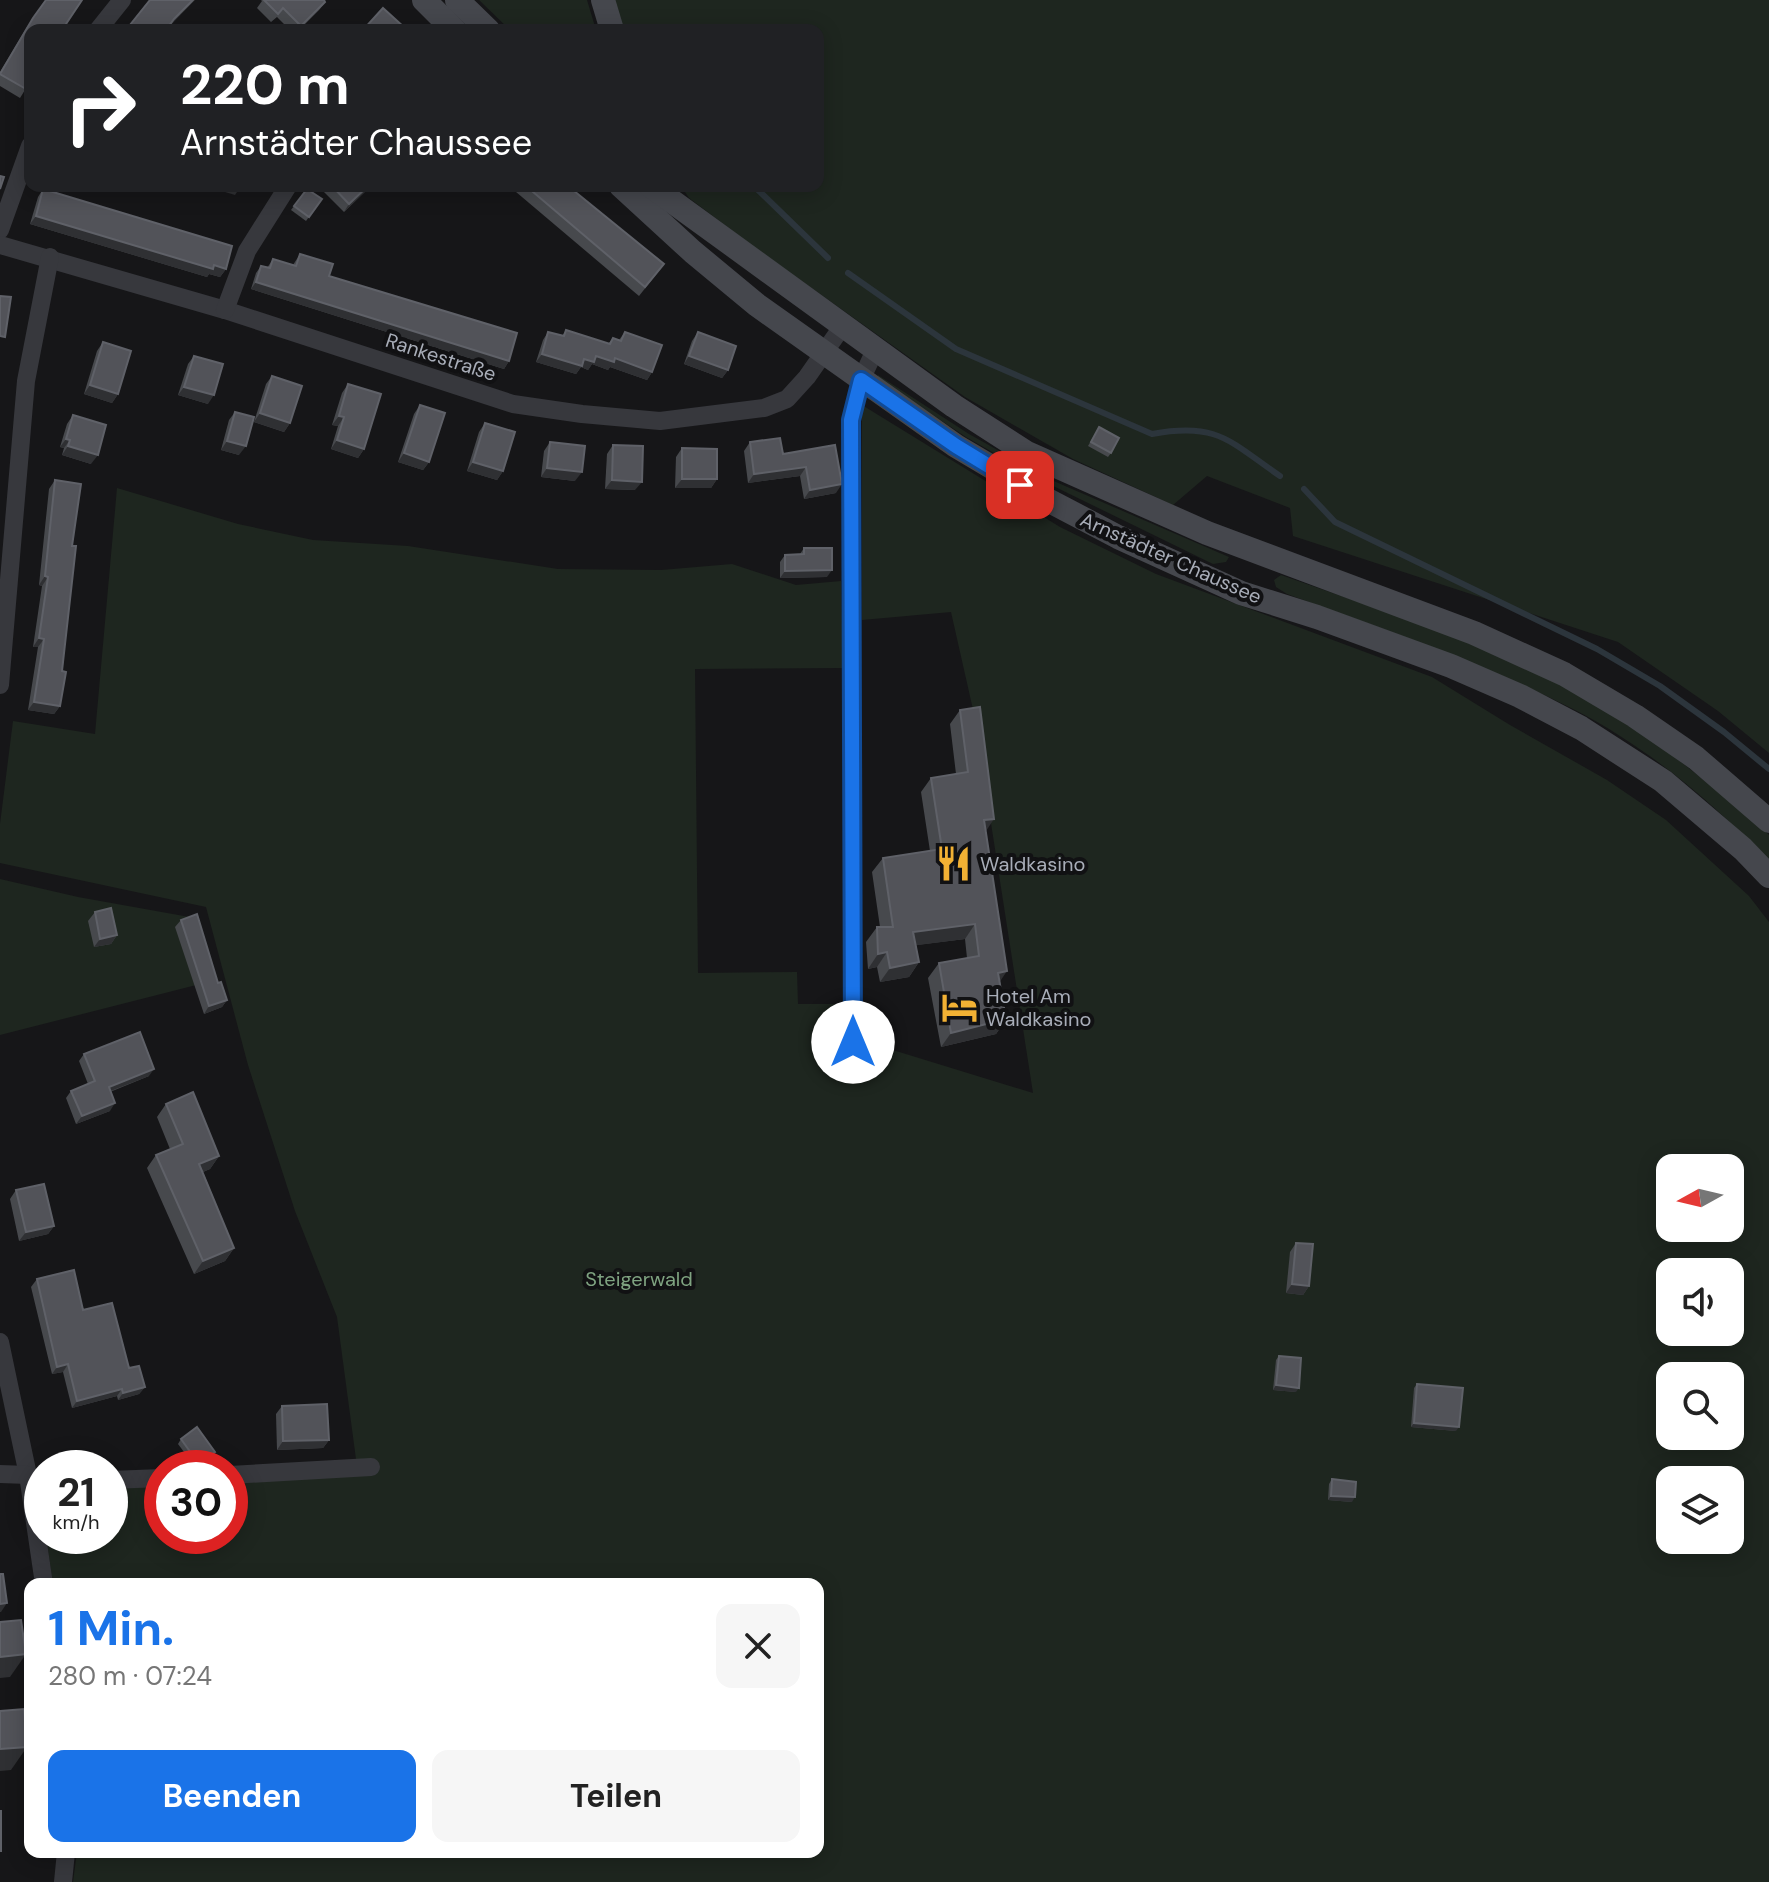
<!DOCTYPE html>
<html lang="de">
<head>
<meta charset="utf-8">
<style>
	body { margin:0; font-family:"DM Sans",sans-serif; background:#f6f6f6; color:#222; height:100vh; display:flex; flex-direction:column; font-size:30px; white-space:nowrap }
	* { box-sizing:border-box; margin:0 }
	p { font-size:26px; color:#767676 }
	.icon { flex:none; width:44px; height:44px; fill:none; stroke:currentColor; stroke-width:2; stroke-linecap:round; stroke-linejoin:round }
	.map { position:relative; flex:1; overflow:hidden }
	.sheet { position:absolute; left:24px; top:1578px; width:800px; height:280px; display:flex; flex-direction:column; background:#fff; border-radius:16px; box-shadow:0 4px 20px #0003 }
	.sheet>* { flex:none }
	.banner { position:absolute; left:24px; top:24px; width:800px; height:168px; border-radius:16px; box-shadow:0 4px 20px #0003; background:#202124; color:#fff; overflow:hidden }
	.needle { width:52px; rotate:262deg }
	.buttons { position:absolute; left:1656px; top:1154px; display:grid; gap:16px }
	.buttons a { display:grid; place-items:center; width:88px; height:88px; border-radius:16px; background:#fff; box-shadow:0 4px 20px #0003; font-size:40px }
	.speed { position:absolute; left:24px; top:1450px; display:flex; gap:16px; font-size:40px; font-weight:700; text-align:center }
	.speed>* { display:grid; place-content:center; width:104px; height:104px; border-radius:50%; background:#fff; box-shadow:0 4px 20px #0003; line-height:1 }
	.speed small { font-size:20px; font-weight:400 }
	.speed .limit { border:12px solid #d22; background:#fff; color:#111 }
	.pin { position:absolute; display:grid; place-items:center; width:68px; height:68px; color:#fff; margin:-34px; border-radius:16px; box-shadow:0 4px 12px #0006 }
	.me { position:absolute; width:88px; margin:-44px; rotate:0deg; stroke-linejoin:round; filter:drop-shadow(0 0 6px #0008) }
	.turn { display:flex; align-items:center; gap:28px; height:168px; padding:0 24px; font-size:36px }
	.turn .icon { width:104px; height:104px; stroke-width:2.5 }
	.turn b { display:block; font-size:56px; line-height:68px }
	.round { display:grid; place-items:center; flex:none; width:84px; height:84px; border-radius:16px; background:#f6f6f6 }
	.summary { display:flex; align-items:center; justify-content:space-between; height:136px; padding:0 24px }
	h1 { font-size:48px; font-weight:700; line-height:60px; color:#1a73e8 }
	.primary-button { display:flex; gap:16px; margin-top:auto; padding:16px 24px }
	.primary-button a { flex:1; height:92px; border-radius:16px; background:#1a73e8; color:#fff; font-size:32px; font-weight:700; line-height:92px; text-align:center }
	.primary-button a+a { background:#f6f6f6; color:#222 }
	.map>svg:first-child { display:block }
	.green { fill:#1e261f; fill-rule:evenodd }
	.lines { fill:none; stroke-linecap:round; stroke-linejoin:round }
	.stream { stroke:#2c353c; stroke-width:6 }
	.street { stroke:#37383d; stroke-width:18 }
	.secondary { stroke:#45474d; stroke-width:24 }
	.wall { fill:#47494d }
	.shaded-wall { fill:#2f3033 }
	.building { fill:#525359; stroke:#5f6168; stroke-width:2 }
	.route-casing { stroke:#114b97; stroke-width:20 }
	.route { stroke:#1a73e8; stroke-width:14 }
	.labels { text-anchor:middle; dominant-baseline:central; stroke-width:8; stroke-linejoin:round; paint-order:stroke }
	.street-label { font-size:20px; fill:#a8adb8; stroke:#111113 }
	.poi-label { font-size:20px; fill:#a8adb8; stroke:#111113; text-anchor:start }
	.park-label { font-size:20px; fill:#7fa381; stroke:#111113 }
</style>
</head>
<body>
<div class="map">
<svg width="1769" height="1882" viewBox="0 0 1769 1882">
	<rect width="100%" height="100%" fill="#161618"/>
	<!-- green -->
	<g class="green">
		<polygon points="479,0 587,0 596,30 510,30"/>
		<polygon points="614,0 1769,0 1769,753 1718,711 1618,642 1293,536 1290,508 1207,476 1173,505 1073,459 965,397 754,247 689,198 681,186 818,186 818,30 624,30"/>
		<polygon points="878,375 969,434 1049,479 1229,557 1226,562 1213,564 1043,481 966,437 877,378"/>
		<path d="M 862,405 L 1060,527 L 1156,574 L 1432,677 L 1510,725 L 1607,780 L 1666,820 L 1749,896 L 1769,922 L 1769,1882 L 73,1882 L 77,1852 L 818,1852 L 818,1584 L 53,1584 L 46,1536 L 110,1536 L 110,1487 L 162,1484 L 162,1536 L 230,1536 L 230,1481 L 358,1474 L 337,1317 L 295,1211 L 248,1065 L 206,907 L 0,863 L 0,824 L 13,721 L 95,734 L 117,488 L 238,524 L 313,540 L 408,546 L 558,569 L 661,570 L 732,564 L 796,585 L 841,581 L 843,668 L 695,669 L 698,973 L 797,972 L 798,1004 L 845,1004 L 844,1035 L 1033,1093 L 974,714 L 951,612 L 862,620 ZM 1670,1168 L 1730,1168 L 1730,1228 L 1670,1228 ZM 1670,1272 L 1730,1272 L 1730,1332 L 1670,1332 ZM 1670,1376 L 1730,1376 L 1730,1436 L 1670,1436 ZM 1670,1480 L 1730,1480 L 1730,1540 L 1670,1540 Z"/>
		<path d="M 1281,575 C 1386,612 1495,646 1592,702 C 1654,737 1708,783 1763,829 L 1769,835 L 1769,861 C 1714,803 1648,748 1577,711 C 1484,663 1385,630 1287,594 L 1276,587 L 1274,580 Z"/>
		<polygon points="0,879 78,897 195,918 216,980 0,1035"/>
	</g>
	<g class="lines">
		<!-- stream -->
		<g class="stream">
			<polyline points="754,186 828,258"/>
			<path d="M 848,273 L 956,349 L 1152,434 C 1218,422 1229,441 1280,476"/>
			<polyline points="1304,489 1335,522 1597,649 1660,686 1724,732 1769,769"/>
		</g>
		<!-- street -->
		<g class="street">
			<polyline points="98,30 122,0"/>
			<polyline points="0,230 30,146"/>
			<polyline points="0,245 225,310 513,404 582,414 660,421 764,408 787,399 807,377 844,324"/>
			<polyline points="225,310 247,251 288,186"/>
			<polyline points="0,685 26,381 50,257"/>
			<polyline points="853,1042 851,420 861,380 876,348"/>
			<polyline points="0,1342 28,1475 44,1584"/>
			<polyline points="0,1474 28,1475"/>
			<polyline points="230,1475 371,1467"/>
			<polyline points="110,1480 162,1478"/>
			<polyline points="63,1882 66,1852"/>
		</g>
		<!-- secondary -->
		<g class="secondary">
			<polyline points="424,0 454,30"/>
			<polyline points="457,0 488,30"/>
			<polyline points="603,0 612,30"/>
			<polyline points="621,186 693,252 757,305 956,446 1042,497 1118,537 1241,593 1317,617 1451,666 1520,696 1581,728 1663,781 1743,849 1769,876"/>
			<polyline points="651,186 954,406 1027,453 1207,533 1474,633 1564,674 1635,716 1696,758 1769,821"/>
		</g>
	</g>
	<!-- wall -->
	<g class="wall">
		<polygon points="46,0 75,9 20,98 0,86 0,72 27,27"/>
		<polygon points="261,0 324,0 325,2 319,10 299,30 290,30 277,17 271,22 257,8 262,1"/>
		<polygon points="325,186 371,186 344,212 322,190"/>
		<polygon points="509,186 568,186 658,272 639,296"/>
		<polygon points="43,189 226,269 220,277 209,274 207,277 30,224 38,197"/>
		<polygon points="307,189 322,199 306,221 291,210"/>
		<polygon points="300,254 329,276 509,361 504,369 251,289 256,273 261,266 267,268 273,259 293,265"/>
		<polygon points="566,330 608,344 613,338 619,340 625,332 652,372 647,380 610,367 608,370 592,364 588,370 581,367 576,374 536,362 543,340 548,332 562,336"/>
		<polygon points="698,332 728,370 722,378 684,364 692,341"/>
		<polygon points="103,342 118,394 112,403 84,394 97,351"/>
		<polygon points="194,356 208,404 178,395 188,364"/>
		<polygon points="272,376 290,423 284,432 254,422 266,384"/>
		<polygon points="348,384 364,449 358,458 331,449 338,426 332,425 342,393"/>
		<polygon points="420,405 429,462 423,470 398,462 414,414"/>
		<polygon points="235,412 239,455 221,450 229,420"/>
		<polygon points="73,415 91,464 62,455 64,448 60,447 67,424"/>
		<polygon points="485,423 503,471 497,480 467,471 479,432"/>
		<polygon points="1099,427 1111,453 1108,457 1088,446"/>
		<polygon points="550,442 575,481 541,477 544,451"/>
		<polygon points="750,442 783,454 835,445 836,493 804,499 800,476 748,483 744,451"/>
		<polygon points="613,445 635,490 605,489 607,454"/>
		<polygon points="682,448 717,479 711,488 675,488 676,457"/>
		<polygon points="55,480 72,546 60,706 54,714 28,710 38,647 33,647 42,586 39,585 49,489"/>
		<polygon points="804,548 827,577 780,578 780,562 785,555 800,554"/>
		<polygon points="960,710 985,831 1000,982 1006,1019 996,1034 941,1047 928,978 939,963 967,958 965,939 916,945 919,962 909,977 880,982 877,967 868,969 866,942 877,927 880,927 872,872 883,858 930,851 921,792 931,778 956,774 950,724"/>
		<polygon points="95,912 117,935 111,944 94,947 88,921"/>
		<polygon points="181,920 227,1000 222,1007 204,1014 175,927"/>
		<polygon points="84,1054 149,1076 110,1092 110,1111 76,1124 66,1098 71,1091 88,1084 79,1061"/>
		<polygon points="166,1104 219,1156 210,1169 203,1172 234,1248 225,1261 194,1274 147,1168 156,1155 170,1149 157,1117"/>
		<polygon points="16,1190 54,1226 48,1234 19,1241 10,1199"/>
		<polygon points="1296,1243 1309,1286 1303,1295 1286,1293 1290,1252"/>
		<polygon points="37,1279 83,1310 145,1387 139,1394 118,1400 117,1396 72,1408 63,1372 52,1374 31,1287"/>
		<polygon points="1279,1356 1296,1392 1273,1390 1276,1360"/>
		<polygon points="1417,1384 1456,1431 1411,1427 1414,1388"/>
		<polygon points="282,1406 329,1440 323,1448 277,1450 276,1414"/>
		<polygon points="181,1439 215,1452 212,1456 196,1468 178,1444"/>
		<polygon points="1332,1479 1352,1502 1328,1500 1329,1484"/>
	</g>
	<!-- shaded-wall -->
	<g class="shaded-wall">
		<polygon points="193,0 195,0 166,30 174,19"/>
		<polygon points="325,2 319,10 298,30 301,26"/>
		<polygon points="217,186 241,186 235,195 215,189"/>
		<polygon points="368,186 371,186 344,212 349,204"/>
		<polygon points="36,216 214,265 226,269 220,277 209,274 207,277 30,224"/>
		<polygon points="256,282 509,361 504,369 251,289"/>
		<polygon points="542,354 584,359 596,356 615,358 652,372 647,380 610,367 608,370 592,364 588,370 581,367 576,374 536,362"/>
		<polygon points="689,356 728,370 722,378 684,364"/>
		<polygon points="90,385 118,394 112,403 84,394"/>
		<polygon points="184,387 214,395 208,404 178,395"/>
		<polygon points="260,413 290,423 284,432 254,422"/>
		<polygon points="339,416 344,417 338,426 332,425"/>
		<polygon points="66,439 70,440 64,448 60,447"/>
		<polygon points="337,440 364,449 358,458 331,449"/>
		<polygon points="227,441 246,446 239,455 221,450"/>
		<polygon points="68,446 98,455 91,464 62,455"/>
		<polygon points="404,453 429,462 423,470 398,462"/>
		<polygon points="473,462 503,471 497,480 467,471"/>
		<polygon points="806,467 800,476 748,483 754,474"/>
		<polygon points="547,468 582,472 575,481 541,477"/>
		<polygon points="682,479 717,479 711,488 675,488"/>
		<polygon points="612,480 642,482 635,490 605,489"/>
		<polygon points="842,484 836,493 804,499 810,490"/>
		<polygon points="832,570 827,577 780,578 785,571"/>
		<polygon points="45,576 48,577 42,586 39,585"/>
		<polygon points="39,638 44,639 38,647 33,647"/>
		<polygon points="34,702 60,706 54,714 28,710"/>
		<polygon points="994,819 984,834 984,820"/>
		<polygon points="975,924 965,939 903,947 913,932"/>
		<polygon points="117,935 111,944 94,947 100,939"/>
		<polygon points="887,952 877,967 868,969 878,954"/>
		<polygon points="919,962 909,977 880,982 890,968"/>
		<polygon points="1007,971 997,986 998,973"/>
		<polygon points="227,1000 222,1007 204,1014 209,1006"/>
		<polygon points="1006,1019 996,1034 941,1047 951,1033"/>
		<polygon points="154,1069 149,1076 103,1094 109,1087"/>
		<polygon points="115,1103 110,1111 76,1124 82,1116"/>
		<polygon points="219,1156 210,1169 190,1177 199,1164"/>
		<polygon points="54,1226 48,1234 19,1241 26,1232"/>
		<polygon points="234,1248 225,1261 194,1274 203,1261"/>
		<polygon points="1292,1284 1309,1286 1303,1295 1286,1293"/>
		<polygon points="68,1364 63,1372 52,1374 57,1367"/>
		<polygon points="1276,1385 1299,1388 1296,1392 1273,1390"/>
		<polygon points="145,1387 139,1394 118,1400 123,1393"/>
		<polygon points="122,1389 117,1396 72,1408 77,1401"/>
		<polygon points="1414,1423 1459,1427 1456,1431 1411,1427"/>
		<polygon points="329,1440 323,1448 277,1450 283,1441"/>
		<polygon points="215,1452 212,1456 197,1468 199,1464"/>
		<polygon points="1331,1496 1355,1497 1352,1502 1328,1500"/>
		<polygon points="7,1603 1,1612 0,1612 0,1604"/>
		<polygon points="26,1654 10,1677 0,1678 0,1657"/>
		<polygon points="27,1747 11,1770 0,1771 0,1749"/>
	</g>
	<!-- building -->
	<g class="building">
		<polygon points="46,0 82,0 62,30 30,30 30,83 26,89 0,74 33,18"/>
		<polygon points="150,0 193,0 174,19 166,30 126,30"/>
		<polygon points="264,0 324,0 325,2 301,26 283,8 278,14"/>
		<polygon points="383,8 405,28 403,30 363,30"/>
		<polygon points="0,176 4,177 0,189"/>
		<polygon points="332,186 368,186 349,204"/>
		<polygon points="526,186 568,186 664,264 645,287"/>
		<polygon points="43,189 232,246 226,269 214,265 213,269 36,216"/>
		<polygon points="307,189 322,199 309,217 294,206"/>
		<polygon points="300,254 333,264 329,276 517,333 509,361 256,282 261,266 270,268 273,259 296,266"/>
		<polygon points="0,296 11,297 5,337 0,336"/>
		<polygon points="566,330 610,344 613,338 621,341 625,332 662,345 652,372 615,358 614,362 596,356 594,362 584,359 582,366 542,354 548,332 564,336"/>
		<polygon points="698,332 736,346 728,370 689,356"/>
		<polygon points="103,342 131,351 118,394 90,385"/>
		<polygon points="194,356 223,364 214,395 184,387"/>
		<polygon points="272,376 302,386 290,423 260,413"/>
		<polygon points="348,384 381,394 364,449 337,440 344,417 339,416"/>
		<polygon points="420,405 445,413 429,462 404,453"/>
		<polygon points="235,412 254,417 246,446 227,441"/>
		<polygon points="73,415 106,425 98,455 68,446 70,440 66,439"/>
		<polygon points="485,423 515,432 503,471 473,462"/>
		<polygon points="1099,427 1119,438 1111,453 1091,442"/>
		<polygon points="780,438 783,454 835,445 842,484 810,490 806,467 754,474 750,442"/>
		<polygon points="550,442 585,446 582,472 547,468"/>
		<polygon points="613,445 643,446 642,482 612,480"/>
		<polygon points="682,448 717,449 717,479 682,479"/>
		<polygon points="55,480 81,484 72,546 76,546 62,671 66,672 60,706 34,702 44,639 39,638 48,577 45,576"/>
		<polygon points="804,548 832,548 832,570 785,571 785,555 804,554"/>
		<polygon points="980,707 994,819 984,820 1007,971 998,973 1006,1019 951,1033 939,963 979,956 975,924 913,932 919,962 890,968 887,952 878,954 877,927 893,927 883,858 942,849 931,778 968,772 960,710"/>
		<polygon points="111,908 117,935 100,939 95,912"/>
		<polygon points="197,914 218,983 221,982 227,1000 209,1006 181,920"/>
		<polygon points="140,1032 154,1069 109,1087 115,1103 82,1116 71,1091 95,1081 84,1054"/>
		<polygon points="193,1092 219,1156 199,1164 234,1248 203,1261 156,1155 183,1144 166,1104"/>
		<polygon points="44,1184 54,1226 26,1232 16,1190"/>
		<polygon points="1296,1243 1313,1244 1309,1286 1292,1284"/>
		<polygon points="74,1270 83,1310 112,1303 129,1368 139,1366 145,1387 123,1393 122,1389 77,1401 68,1364 57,1367 37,1279"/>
		<polygon points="1279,1356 1301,1358 1299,1388 1276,1385"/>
		<polygon points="1417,1384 1463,1388 1459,1427 1414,1423"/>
		<polygon points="327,1404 329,1440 283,1441 282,1406"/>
		<polygon points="197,1427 215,1452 199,1464 181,1439"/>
		<polygon points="1332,1479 1356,1482 1355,1497 1331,1496"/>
		<polygon points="0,1574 3,1574 7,1603 0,1604"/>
		<polygon points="21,1620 26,1654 0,1657 0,1622"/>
		<polygon points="24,1709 27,1747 0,1749 0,1711"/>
		<rect x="0" y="1811" width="1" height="40"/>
	</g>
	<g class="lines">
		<defs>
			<polyline id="route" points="853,1042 851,420 861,380 956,446 1020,485"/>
		</defs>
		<!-- route casing -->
		<use href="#route" class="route-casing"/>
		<!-- route -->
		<use href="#route" class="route"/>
	</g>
	<!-- icons -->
	<defs>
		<symbol id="restaurant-bare" viewBox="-9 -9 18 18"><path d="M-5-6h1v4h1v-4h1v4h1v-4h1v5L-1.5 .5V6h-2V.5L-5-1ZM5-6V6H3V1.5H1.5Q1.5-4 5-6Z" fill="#f2b134" stroke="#111113" stroke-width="2.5" paint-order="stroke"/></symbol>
		<symbol id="hotel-bare" viewBox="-9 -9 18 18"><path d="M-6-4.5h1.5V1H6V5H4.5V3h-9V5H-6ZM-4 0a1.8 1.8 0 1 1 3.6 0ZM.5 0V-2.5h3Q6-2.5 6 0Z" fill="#f2b134" stroke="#111113" stroke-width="2.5" paint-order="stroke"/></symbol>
	</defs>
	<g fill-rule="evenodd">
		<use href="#restaurant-bare" x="928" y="838" width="51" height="51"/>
		<use href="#hotel-bare" x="934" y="982" width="51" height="51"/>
	</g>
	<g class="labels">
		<!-- street labels -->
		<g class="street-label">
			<text transform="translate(441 357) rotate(18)">Rankestraße</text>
			<text transform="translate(1171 558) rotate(24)">Arnstädter Chaussee</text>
		</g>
		<!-- poi labels -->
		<g class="poi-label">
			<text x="980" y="864">Waldkasino</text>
			<text x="986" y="996">Hotel Am<tspan x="986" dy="23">Waldkasino</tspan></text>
		</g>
		<!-- park labels -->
		<g class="park-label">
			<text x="639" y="1279">Steigerwald</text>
		</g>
	</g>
</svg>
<div class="buttons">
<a><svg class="needle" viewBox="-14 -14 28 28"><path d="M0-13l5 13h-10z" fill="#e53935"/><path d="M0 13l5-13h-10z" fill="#767676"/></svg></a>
<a><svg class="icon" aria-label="sound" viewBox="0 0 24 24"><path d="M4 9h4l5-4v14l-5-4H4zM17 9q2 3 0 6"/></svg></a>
<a><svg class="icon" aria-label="search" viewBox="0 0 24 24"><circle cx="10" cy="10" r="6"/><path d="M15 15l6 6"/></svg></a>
<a><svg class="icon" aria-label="layers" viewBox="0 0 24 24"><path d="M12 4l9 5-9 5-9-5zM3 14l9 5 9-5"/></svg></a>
</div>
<div class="speed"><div>21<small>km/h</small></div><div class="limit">30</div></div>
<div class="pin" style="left:1020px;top:485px;background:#d93025"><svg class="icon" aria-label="arrive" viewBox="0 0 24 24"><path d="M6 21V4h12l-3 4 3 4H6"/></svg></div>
<svg class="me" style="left:853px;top:1042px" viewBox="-20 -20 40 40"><circle r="19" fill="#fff"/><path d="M0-13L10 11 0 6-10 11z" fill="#1a73e8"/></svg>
<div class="banner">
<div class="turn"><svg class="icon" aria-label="right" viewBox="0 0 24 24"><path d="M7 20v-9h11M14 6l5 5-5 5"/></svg><div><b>220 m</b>Arnstädter Chaussee</div></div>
</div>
<section class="sheet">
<div class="summary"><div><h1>1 Min.</h1><p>280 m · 07:24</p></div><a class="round"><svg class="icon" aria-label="close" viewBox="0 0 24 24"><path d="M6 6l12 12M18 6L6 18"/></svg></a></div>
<div class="primary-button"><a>Beenden</a><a>Teilen</a></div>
</section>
</div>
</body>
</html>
